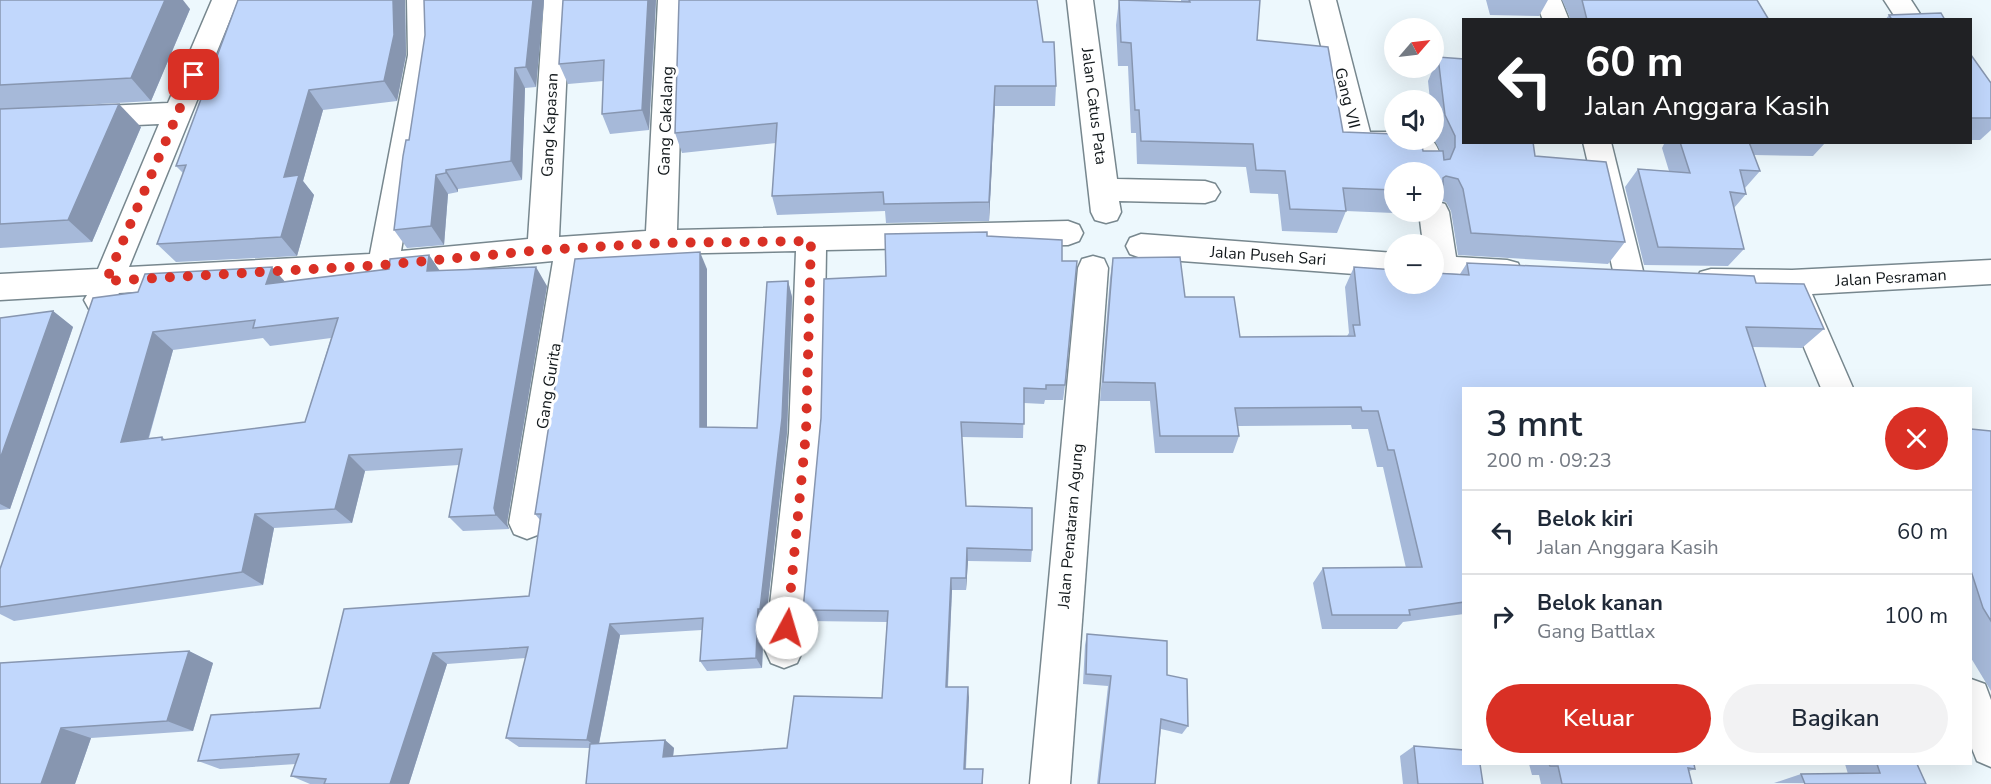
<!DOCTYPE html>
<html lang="id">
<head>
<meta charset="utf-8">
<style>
	body { margin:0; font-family:"Nunito Sans",sans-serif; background:#f2f2f3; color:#1f2937; height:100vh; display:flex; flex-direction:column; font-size:22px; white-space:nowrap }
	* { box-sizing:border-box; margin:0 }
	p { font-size:20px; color:#747a83 }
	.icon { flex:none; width:33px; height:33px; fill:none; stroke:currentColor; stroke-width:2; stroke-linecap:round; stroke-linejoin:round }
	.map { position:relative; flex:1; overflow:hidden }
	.side { position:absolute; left:1462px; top:387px; width:510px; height:378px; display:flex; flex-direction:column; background:#fff; border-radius:0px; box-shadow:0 6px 24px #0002 }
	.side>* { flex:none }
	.guide { position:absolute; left:1462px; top:18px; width:510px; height:126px; border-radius:0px; box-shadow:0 6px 24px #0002; background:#202124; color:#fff; overflow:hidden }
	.needle { width:39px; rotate:62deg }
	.buttons { position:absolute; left:1384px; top:18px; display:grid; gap:12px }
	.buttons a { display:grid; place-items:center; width:60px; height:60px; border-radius:50%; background:#fff; box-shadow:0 6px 24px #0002; font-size:30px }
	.pin { position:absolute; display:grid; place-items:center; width:51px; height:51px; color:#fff; margin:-26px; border-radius:12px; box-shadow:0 3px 9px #0006 }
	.me { position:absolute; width:66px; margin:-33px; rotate:6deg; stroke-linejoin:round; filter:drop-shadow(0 0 4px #0008) }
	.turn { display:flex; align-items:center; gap:21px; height:126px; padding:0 24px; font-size:27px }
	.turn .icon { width:78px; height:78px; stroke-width:2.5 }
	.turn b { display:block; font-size:42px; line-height:51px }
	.round { display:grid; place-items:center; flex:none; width:63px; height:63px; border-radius:32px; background:#f2f2f3 }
	.headline { display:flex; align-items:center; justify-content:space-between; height:102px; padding:0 24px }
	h1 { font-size:36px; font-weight:600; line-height:45px }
	.button { display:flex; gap:12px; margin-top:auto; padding:12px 24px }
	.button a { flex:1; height:69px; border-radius:36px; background:#d93025; color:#fff; font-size:24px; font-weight:600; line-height:69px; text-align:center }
	.button a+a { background:#f2f2f3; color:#1f2937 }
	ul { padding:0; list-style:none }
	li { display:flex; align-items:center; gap:18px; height:84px; padding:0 24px; border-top:2px solid #e0e1e3 }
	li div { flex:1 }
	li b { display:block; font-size:22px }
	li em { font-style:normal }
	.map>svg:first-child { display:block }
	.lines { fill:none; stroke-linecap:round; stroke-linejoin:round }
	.minor-casing { stroke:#77878e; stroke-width:3 }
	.minor { fill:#fff; fill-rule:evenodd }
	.wall { fill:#a6b9d9; fill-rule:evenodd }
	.shaded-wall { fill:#8796b0 }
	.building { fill:#c1d7fc; stroke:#8796b0; stroke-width:1.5; fill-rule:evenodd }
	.route { stroke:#d93025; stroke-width:10; stroke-dasharray:0 18 }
	.labels { text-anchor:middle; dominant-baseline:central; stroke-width:6; stroke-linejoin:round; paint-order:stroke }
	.street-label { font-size:16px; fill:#12181b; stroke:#fff }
</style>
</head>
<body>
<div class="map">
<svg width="1991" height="784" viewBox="0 0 1991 784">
	<rect width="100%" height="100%" fill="#edf8fd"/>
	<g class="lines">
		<defs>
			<g id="minor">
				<polygon points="212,0 238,0 129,267 370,254 408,55 407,0 433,0 434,55 401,251 528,239 544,0 570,0 559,237 646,231 658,0 684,0 677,230 1068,221 1079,225 1083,233 1079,241 1068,245 826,250 823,433 803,650 797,663 784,668 771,663 765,650 789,433 796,251 661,254 584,259 545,523 540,534 527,539 514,534 509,523 553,261 383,277 119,293 111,309 100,313 89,309 84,300 87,295 0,300 0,274 98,269 159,124 0,131 0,111 168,103"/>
				<polygon points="1067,0 1093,0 1117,179 1205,181 1215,184 1220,192 1215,200 1205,203 1119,201 1121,212 1117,220 1106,223 1095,220 1091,212"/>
				<path d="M 1310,0 L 1336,0 L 1370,132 L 1395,132 L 1395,140 L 1432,140 C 1441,150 1445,167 1438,180 L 1434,181 L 1434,172 L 1414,172 L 1411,154 C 1387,154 1356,160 1343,137 Z"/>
				<polygon points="1535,0 1561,0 1569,20 1543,20"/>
				<polygon points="1884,0 1911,0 1924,20 1897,20"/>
				<polygon points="1583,142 1611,142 1645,279 1641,288 1630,291 1619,288 1615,279"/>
				<polygon points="1434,201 1445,204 1449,212 1456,257 1507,260 1518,263 1522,272 1518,281 1507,284 1434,280 1434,244 1423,244 1419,212 1434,212"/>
				<polygon points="1141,234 1395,253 1395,277 1141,258 1130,254 1126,246 1130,238"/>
				<polygon points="1093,256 1104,259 1108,268 1070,784 1030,784 1078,268 1082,259"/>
				<polygon points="1991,260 1991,284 1812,294 1853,388 1821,388 1782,295 1711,293 1700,290 1696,281 1700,272 1711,269 1792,270"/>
				<polygon points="1971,679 1985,684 1991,700 1991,767 1977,761 1971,746"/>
			</g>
		</defs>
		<!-- minor casing -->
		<use href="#minor" class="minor-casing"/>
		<!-- minor -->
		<use href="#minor" class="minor"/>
	</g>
	<!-- wall -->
	<g class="wall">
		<polygon points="0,0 190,9 151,101 48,107 141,127 92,242 0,248"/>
		<polygon points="238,0 405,0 406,55 397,101 323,110 303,181 314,195 297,256 176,262 157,244 183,173 176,166"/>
		<polygon points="544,0 536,87 525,88 522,180 458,189 458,192 448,194 444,245 407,248 394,230 409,140 425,35"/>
		<polygon points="563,0 656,0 649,130 610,134 602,114 603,81 568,84 559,64"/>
		<polygon points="1119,0 1181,2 1181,0 1260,0 1257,40 1343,132 1423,151 1440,151 1434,139 1434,100 1430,100 1428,81 1438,57 1535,156 1625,242 1608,264 1458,255 1451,211 1446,202 1437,200 1434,205 1434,172 1395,172 1395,212 1418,212 1417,214 1346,211 1337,233 1282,231 1278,194 1250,193 1246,167 1137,164 1136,133 1131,133 1128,66 1118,66 1116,25"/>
		<polygon points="1486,0 1548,0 1539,16 1490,15"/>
		<polygon points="1562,0 1757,0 1769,20 1571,20"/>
		<polygon points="1889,15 1945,20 1885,20"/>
		<polygon points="1043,42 1056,86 1055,106 995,106 989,221 886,223 885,211 777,215 772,196 776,143 682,153 675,133"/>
		<polygon points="1971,55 1991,83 1991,130 1980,140 1971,140"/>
		<polygon points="1665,142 1826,142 1813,156 1754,155 1760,171 1745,188 1746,194 1734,208 1744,249 1728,266 1644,265 1625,187 1638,169 1669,171 1662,148"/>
		<polygon points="987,236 1062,261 1065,385 1063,400 1045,400 1044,404 1024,403 1023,438 962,437 966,506 1032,550 1031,562 968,561 966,590 952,590 948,687 969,697 966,769 983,777 983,784 586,784 590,748 519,747 506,738 526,658 447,664 409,784 310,784 291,776 296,764 220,769 198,761 320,708 529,596 540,520 535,514 707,269 707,427 757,428 788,281 792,297 787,433 766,620 764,620 762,668 707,671 700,661 702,630 620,635 599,744 665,740 674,748 673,756 787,748 882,698 887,622 808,621 803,610 886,276"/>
		<path d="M 429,255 L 439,270 L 547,286 L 507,523 L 509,529 L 463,531 L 449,517 L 459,465 L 365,471 L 352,523 L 274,528 L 263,585 L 14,621 L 0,614 L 0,569 L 93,298 L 285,282 L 389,269 ZM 263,338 L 270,346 L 331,338 L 305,422 L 166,440 L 162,437 L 149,438 L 173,350 Z"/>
		<polygon points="1113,258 1185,297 1240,337 1347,336 1349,333 1345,287 1354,267 1460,274 1467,263 1756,283 1824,329 1802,348 1752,347 1464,388 1464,614 1403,622 1397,629 1322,629 1313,583 1323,568 1406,568 1383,467 1377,467 1368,429 1352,429 1351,425 1238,426 1239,436 1233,453 1155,453 1150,401 1100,401 1110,278"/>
		<polygon points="53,311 73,327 10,509 0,510 0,318"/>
		<polygon points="1971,429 1991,431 1991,691 1971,658"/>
		<polygon points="1087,634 1167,675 1188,726 1182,734 1161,729 1155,784 1097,784 1108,686 1083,684 1085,645"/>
		<polygon points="189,651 213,663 193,731 91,738 75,784 0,663"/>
		<polygon points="1414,746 1483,784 1403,784 1400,756"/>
		<polygon points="1529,764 1694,764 1695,769 1689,771 1692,784 1541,784 1539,775 1532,775"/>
		<polygon points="1845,764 1917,764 1926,784 1774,783 1801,774 1848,774"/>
	</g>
	<!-- shaded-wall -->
	<g class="shaded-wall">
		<polygon points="165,0 183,0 190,9 151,101 131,78"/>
		<polygon points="393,0 405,0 406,55 397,101 384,81"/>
		<polygon points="533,0 544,0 536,87 526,67"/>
		<polygon points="648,0 656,0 649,130 642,110"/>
		<polygon points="515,68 525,88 522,180 511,161"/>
		<polygon points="995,86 995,106 989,221 989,202"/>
		<polygon points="309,90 323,110 303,181 314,195 297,256 281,237 284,177"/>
		<polygon points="119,104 141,127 92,242 68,220"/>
		<polygon points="446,170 458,189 458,192 446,173"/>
		<polygon points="436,175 448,194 444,245 431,226"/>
		<polygon points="700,252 707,269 707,441 700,427"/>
		<polygon points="429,255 442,274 427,271"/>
		<polygon points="272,267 288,285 266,284"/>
		<polygon points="536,267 547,286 507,523 509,529 496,515 494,508"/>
		<polygon points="788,281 792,297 787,433 766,620 760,609"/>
		<polygon points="53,311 73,327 10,509 0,504 0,459"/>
		<polygon points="153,332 173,350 143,457 121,442"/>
		<polygon points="349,455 365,471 352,523 335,509"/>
		<polygon points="255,514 274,528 263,585 242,572"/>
		<polygon points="967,548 968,561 966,590 966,578"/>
		<polygon points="951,578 952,590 947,696 946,687"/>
		<polygon points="758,609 764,620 762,668 756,658"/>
		<polygon points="610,624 620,635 598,748 587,740"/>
		<polygon points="189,651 213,663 193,731 167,721"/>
		<polygon points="433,653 447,664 409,784 390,784"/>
		<polygon points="968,687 969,697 965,776 964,769"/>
		<polygon points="61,728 91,738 75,784 41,784"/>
		<polygon points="665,740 674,748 672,765 663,757"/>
	</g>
	<!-- building -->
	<g class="building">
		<polygon points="0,0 165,0 131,78 0,85"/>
		<polygon points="238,0 393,0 394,35 384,81 309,90 284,177 299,175 281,237 157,244 186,165 176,166"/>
		<polygon points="424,0 533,0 526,67 515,68 511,161 446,170 446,173 436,175 431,226 394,230 403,156 406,140 409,140 425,35"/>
		<polygon points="563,0 648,0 642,110 602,114 604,60 559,64"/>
		<polygon points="679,0 1037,0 1043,42 1054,42 1056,86 995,86 989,202 884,204 883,192 772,196 777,123 675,133"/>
		<polygon points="1119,0 1190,2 1189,0 1260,0 1257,40 1328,47 1343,132 1395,134 1395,140 1421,140 1423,151 1443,151 1444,160 1450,159 1455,147 1455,136 1445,115 1438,57 1464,59 1464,142 1533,142 1535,156 1606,162 1625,242 1471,233 1463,189 1458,179 1446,176 1443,178 1443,187 1434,187 1434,172 1395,172 1395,190 1343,188 1346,211 1290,209 1285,171 1256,170 1253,144 1141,141 1139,110 1135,110 1131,43 1121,42"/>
		<polygon points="1582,0 1757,0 1769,20 1587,20"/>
		<polygon points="1941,13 1945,20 1892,20 1889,15"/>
		<polygon points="1971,55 1991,83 1991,118 1971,118"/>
		<polygon points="119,104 68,220 0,224 0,109"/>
		<polygon points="1680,142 1749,142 1760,171 1740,170 1746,194 1730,192 1744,249 1658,247 1638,169 1690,173"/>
		<polygon points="987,232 987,236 1062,240 1062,261 1077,261 1065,385 1046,385 1046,389 1024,388 1024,424 961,422 966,506 1032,508 1032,550 967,548 966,578 951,578 946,687 968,687 964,769 983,769 982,784 586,784 590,744 665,740 663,757 787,748 794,696 882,698 888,611 803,610 821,418 824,279 886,276 885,234"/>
		<polygon points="700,252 700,427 757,428 767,282 788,281 782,418 760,609 758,609 756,658 700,661 703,618 610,624 587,740 506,738 528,647 433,653 390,784 324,784 326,779 291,776 299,754 198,761 211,715 320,708 344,609 529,596 541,514 535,514 575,259"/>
		<path d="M 429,255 L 427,271 L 536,267 L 494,508 L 496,515 L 449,517 L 462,449 L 349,455 L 335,509 L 255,514 L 242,572 L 0,607 L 0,569 L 93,298 L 138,292 L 145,274 L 272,267 L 266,284 L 389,269 L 390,259 ZM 338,318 L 305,422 L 162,440 L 162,437 L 121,442 L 153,332 L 255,320 L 253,328 Z"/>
		<polygon points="1180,257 1185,297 1234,297 1240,337 1355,336 1353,325 1360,325 1354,267 1395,270 1395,284 1434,284 1434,273 1469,275 1467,263 1754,276 1756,283 1804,284 1824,329 1746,327 1766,388 1464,388 1464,602 1409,610 1410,615 1332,615 1323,568 1422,567 1394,450 1388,450 1378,411 1362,411 1361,407 1235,408 1239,436 1160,436 1155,383 1103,382 1113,258"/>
		<polygon points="53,311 0,459 0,318"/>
		<polygon points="1971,429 1991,431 1991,621 1983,608 1971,571"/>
		<polygon points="1087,634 1167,641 1167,675 1187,679 1188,726 1161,719 1155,784 1099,784 1111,676 1086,674"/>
		<polygon points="189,651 167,721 61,728 41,784 0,784 0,663"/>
		<polygon points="1414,746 1464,750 1464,764 1480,764 1483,784 1418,784"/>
		<polygon points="1549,764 1694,764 1695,769 1688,768 1692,784 1562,784 1558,766 1550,766"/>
		<polygon points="1877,764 1917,764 1926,784 1805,784 1801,774 1880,773"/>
	</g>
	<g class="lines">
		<!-- route -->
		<polyline class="route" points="194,75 106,281 383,265 543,250 661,243 811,241 806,433 787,628"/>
	</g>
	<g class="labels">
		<!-- street labels -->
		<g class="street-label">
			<text transform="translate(1347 98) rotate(76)">Gang VII</text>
			<text transform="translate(1094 106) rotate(83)">Jalan Catus Pata</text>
			<text transform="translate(666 121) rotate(-88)">Gang Cakalang</text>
			<text transform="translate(550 125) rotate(-87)">Gang Kapasan</text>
			<text transform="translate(1268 256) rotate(4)">Jalan Puseh Sari</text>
			<text transform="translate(1891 278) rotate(-3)">Jalan Pesraman</text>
			<text transform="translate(549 386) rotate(-81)">Gang Gurita</text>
			<text transform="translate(1071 526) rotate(-85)">Jalan Penataran Agung</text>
		</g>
	</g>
</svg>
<div class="buttons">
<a><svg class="needle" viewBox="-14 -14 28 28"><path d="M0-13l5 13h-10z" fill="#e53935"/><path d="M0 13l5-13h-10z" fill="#747a83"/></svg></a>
<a><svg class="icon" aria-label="sound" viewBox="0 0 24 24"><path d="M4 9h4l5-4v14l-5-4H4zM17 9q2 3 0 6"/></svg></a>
<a>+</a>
<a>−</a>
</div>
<div class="pin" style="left:194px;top:75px;background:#d93025"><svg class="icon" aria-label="arrive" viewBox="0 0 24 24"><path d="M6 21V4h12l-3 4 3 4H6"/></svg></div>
<svg class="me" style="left:787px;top:628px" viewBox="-20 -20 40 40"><circle r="19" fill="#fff"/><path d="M0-13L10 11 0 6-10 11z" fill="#d93025"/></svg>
<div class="guide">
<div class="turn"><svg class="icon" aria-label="left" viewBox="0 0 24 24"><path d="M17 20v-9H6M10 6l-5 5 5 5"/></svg><div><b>60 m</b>Jalan Anggara Kasih</div></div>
</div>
<section class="side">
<div class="headline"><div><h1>3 mnt</h1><p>200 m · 09:23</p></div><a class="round" style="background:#d93025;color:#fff"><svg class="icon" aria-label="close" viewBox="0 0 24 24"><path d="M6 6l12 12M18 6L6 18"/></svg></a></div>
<ul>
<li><svg class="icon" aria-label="left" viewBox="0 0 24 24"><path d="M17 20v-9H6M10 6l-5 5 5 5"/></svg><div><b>Belok kiri</b><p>Jalan Anggara Kasih</p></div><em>60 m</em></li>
<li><svg class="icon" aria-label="right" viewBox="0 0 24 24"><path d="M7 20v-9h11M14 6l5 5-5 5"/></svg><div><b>Belok kanan</b><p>Gang Battlax</p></div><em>100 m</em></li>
</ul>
<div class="button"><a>Keluar</a><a>Bagikan</a></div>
</section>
</div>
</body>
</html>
